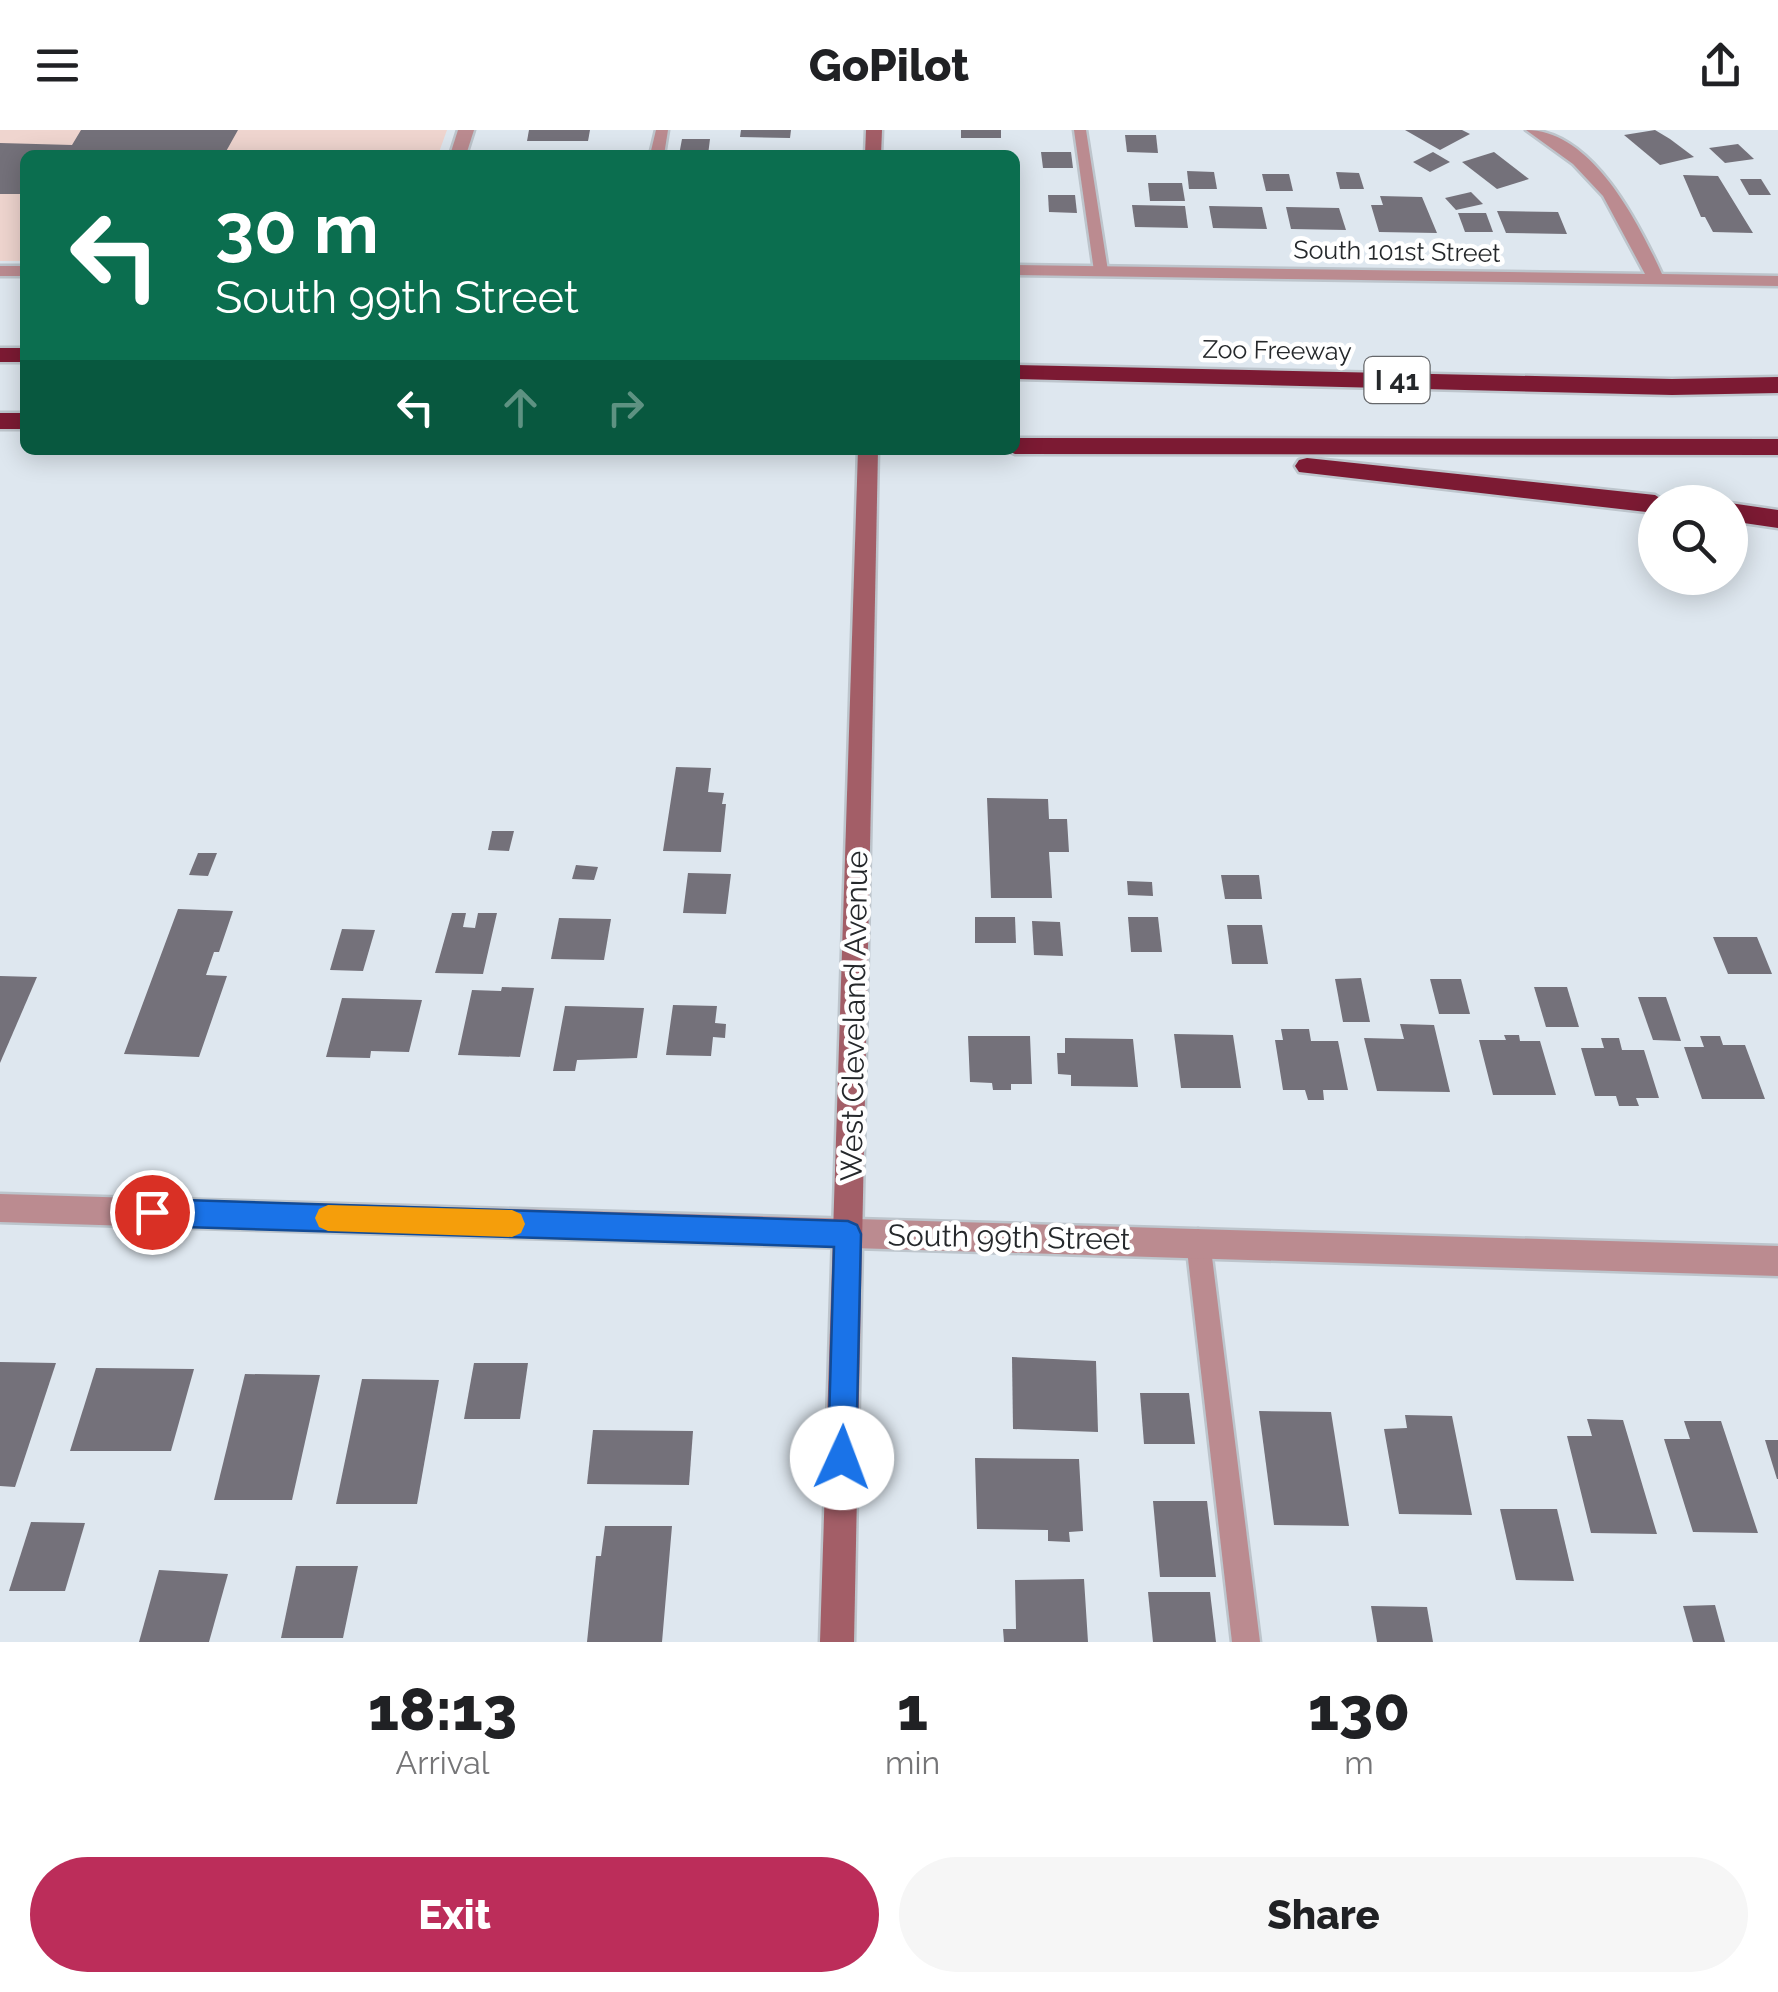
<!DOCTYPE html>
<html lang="en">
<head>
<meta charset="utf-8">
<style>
	body { margin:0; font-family:Raleway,sans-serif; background:#f6f6f6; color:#202124; height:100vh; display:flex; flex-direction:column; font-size:38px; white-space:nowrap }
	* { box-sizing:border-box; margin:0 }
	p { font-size:32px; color:#757577 }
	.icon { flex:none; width:55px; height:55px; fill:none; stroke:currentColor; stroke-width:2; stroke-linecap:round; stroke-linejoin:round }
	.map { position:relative; height:1512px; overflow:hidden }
	.side { display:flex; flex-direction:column; background:#fff; flex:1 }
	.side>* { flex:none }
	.hud { position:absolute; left:20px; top:20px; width:1000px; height:305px; border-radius:15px; box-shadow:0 5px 25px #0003; background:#0b6e4f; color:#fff; overflow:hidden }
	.tools { position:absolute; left:1638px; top:355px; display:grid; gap:20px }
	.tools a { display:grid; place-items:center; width:110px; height:110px; border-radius:50%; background:#fff; box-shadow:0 5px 25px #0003; font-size:50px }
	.pin { position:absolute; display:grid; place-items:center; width:85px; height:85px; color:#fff; margin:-42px; border:5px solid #fff; border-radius:50%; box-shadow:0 2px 10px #0007 }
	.me { position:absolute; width:110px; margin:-55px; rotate:2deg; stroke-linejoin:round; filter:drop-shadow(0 0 8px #0008) }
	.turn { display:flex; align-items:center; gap:35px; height:210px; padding:0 30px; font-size:45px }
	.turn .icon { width:130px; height:130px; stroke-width:2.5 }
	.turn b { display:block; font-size:70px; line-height:85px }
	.lanes { display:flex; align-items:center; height:95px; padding:0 30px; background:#0003; justify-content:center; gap:50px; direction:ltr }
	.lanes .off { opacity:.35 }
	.eta { display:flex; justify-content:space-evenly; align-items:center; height:170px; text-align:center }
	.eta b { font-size:60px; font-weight:800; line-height:70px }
	.primary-button { display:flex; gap:20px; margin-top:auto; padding:20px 30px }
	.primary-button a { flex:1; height:115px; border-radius:60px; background:#bc2d5a; color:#fff; font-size:40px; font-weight:800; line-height:115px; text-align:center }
	.primary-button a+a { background:#f6f6f6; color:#202124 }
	header { display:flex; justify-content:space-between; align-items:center; height:130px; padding:0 30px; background:#fff; font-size:45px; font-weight:800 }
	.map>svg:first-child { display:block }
	.education { fill:#efd5cf }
	.building { fill:#74717a }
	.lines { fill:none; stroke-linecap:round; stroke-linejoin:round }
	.lane-casing { stroke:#bdc5cc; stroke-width:5 }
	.street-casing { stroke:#bdc5cc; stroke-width:5 }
	.secondary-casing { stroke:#bdc5cc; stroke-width:5 }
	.highway-casing { stroke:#bdc5cc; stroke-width:5 }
	.lane { fill:#bb8b90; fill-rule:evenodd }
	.street { fill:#bb8b90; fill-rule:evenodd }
	.secondary { fill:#a35e67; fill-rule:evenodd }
	.highway { fill:#7c1a33; fill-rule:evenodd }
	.route { fill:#1a73e8; stroke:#114b97; stroke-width:2.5 }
	.slow { fill:#f59e0b }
	.labels { text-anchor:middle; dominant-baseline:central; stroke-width:9; stroke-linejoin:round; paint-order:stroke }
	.far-street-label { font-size:25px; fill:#25282b; stroke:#fff }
	.shield { fill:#fff; stroke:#66686b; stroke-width:2.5 }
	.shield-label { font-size:28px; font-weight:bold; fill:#25282b }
	.street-label { font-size:30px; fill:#25282b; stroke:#fff }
</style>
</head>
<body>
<header><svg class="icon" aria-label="menu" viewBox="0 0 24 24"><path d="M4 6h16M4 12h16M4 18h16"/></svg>GoPilot<svg class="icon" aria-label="share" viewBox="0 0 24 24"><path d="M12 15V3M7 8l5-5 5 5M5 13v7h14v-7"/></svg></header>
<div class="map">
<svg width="1778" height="1512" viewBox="0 0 1778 1512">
	<rect width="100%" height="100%" fill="#dee7ef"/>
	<!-- education -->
	<polygon class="education" points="0,0 447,0 438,25 25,25 25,131 0,131"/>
	<!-- building -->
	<g class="building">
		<polygon points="81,0 238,0 224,25 25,25 25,64 0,64 0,13 72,15"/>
		<polygon points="529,0 590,0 588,11 527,11"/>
		<polygon points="741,0 791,0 790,8 740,7"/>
		<rect x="961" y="0" width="40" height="8"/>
		<polygon points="1405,0 1462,0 1470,4 1440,20"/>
		<polygon points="1655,0 1670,9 1694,27 1660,35 1624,5"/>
		<polygon points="1125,5 1156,5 1158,23 1127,22"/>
		<polygon points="682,9 710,9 708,25 679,25"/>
		<polygon points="1738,14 1754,29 1725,33 1709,18"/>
		<polygon points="1041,22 1071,22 1073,38 1043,38"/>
		<polygon points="1433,22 1450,32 1430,42 1413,32"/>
		<polygon points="1494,22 1529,49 1497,59 1462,32"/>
		<polygon points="1187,41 1214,42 1217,59 1189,59"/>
		<polygon points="1336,42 1359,43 1364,59 1340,59"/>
		<polygon points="1262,44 1289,44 1293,61 1266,61"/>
		<polygon points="1683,45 1718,46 1753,103 1713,102 1705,87 1701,87"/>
		<polygon points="1740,49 1761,49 1771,65 1749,65"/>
		<polygon points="1148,53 1182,53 1185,71 1150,71"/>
		<polygon points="1471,62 1483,74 1456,80 1445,68"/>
		<polygon points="1048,65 1075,65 1077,83 1049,82"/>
		<polygon points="1380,66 1422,67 1437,103 1379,102 1371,75 1383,75"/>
		<polygon points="1132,75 1185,76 1188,98 1135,97"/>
		<polygon points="1209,76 1262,77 1267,99 1213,98"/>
		<polygon points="1286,77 1339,78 1346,100 1291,99"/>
		<polygon points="1497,81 1558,82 1567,104 1506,103"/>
		<polygon points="1458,83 1486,83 1493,102 1465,102"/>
		<polygon points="676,637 711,638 708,662 724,663 722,674 726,674 721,722 663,721"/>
		<polygon points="987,668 1048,669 1049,689 1067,689 1069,722 1049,722 1052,768 991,768"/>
		<polygon points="492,701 514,701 509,721 488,720"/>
		<polygon points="198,723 217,723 208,746 189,745"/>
		<polygon points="576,735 598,737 594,750 572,749"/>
		<polygon points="688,743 731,744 726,784 683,783"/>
		<polygon points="1221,745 1259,745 1262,769 1225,769"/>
		<polygon points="1127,751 1152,752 1153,766 1128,765"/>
		<polygon points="178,779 233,781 219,822 214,822 206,845 227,846 199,927 124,924"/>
		<polygon points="452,783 466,783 463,797 475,798 478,783 497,783 483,844 435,843"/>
		<polygon points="975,787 1015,787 1016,813 975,813"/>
		<polygon points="1128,787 1158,787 1162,822 1131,822"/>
		<polygon points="559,788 611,789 604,830 551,829"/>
		<polygon points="1032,791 1060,792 1063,826 1034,825"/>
		<polygon points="1227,795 1262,795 1268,834 1232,834"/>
		<polygon points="342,799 375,800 363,841 330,840"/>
		<polygon points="1713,807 1757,807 1772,844 1728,844"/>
		<polygon points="0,846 37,847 0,933"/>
		<polygon points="1361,848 1370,892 1343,892 1335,849"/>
		<polygon points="1430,849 1461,849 1470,884 1439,884"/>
		<polygon points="502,857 534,858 520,927 458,925 472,860 501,861"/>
		<polygon points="1534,857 1567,857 1579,897 1546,897"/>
		<polygon points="1638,867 1666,867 1681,911 1653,910"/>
		<polygon points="342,868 422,870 409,922 371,921 370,928 326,927"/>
		<polygon points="673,875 717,876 715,893 726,894 725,908 713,907 711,926 666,925"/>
		<polygon points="565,876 644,878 637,928 577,930 575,941 553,941"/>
		<polygon points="1400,894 1434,895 1450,962 1377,961 1364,908 1404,909"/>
		<polygon points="1281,899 1309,899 1311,911 1338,911 1348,960 1323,960 1324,970 1308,970 1305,960 1283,960 1275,910 1283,910"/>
		<polygon points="1174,904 1233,905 1241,958 1181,958"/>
		<polygon points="1504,905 1519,905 1520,911 1540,911 1556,965 1493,965 1479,910 1506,910"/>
		<polygon points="968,906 1030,906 1032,954 1011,954 1011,960 993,960 992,953 970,952"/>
		<polygon points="1700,906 1720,906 1723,915 1745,915 1765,969 1702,969 1684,917 1704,917"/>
		<polygon points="1065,908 1133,909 1138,957 1071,956 1071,945 1058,944 1057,923 1065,923"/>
		<polygon points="1601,908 1619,908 1622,920 1644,920 1659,968 1636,968 1639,976 1619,976 1616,966 1595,966 1581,918 1604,918"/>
		<polygon points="1012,1227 1096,1231 1098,1302 1013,1299"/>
		<polygon points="0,1232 56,1233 15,1357 0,1356"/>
		<polygon points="474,1233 528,1233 520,1289 464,1289"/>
		<polygon points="96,1238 194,1239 171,1321 70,1321"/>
		<polygon points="245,1244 320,1245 292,1370 214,1370"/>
		<polygon points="362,1249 439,1250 417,1374 336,1374"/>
		<polygon points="1140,1263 1189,1263 1195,1314 1144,1314"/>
		<polygon points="1259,1281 1331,1282 1349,1396 1274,1395"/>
		<polygon points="1405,1285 1452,1286 1472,1385 1399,1384 1384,1299 1407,1298"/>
		<polygon points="1587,1289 1623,1290 1657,1404 1591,1403 1567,1306 1592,1306"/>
		<polygon points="1684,1291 1721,1291 1758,1403 1693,1402 1664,1309 1690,1309"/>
		<polygon points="593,1300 693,1301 689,1355 587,1354"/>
		<polygon points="1765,1310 1778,1310 1778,1349 1777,1349"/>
		<polygon points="975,1328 1079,1329 1083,1401 1069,1402 1070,1412 1048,1411 1048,1400 977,1399"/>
		<polygon points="1153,1371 1207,1371 1216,1447 1160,1447"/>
		<polygon points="1500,1379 1557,1379 1574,1451 1516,1450"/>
		<polygon points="31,1392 85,1393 65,1461 9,1461"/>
		<polygon points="605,1396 672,1396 662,1512 587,1512 596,1426 601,1426"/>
		<polygon points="296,1436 358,1436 343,1508 281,1508"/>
		<polygon points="159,1440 228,1444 209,1512 139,1512"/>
		<polygon points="1084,1449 1088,1512 1004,1512 1003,1499 1016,1499 1015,1450"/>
		<polygon points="1148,1462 1210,1462 1216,1512 1153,1512"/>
		<polygon points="1715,1475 1725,1512 1693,1512 1683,1476"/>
		<polygon points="1371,1476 1427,1477 1433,1512 1377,1512"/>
	</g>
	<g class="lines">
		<defs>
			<g id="lane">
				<polygon points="656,0 668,0 664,25 650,25"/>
				<polygon points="1074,0 1086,0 1108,141 1101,145 1094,141"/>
				<polygon points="1198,1099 1206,1103 1210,1111 1260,1512 1232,1512 1186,1111 1190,1103"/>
			</g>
			<g id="street">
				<polygon points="458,0 474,0 466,25 450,25"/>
				<path d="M 1526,0 C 1592,0 1638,92 1662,144 L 1778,146 L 1778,156 L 1015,145 L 1015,135 L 1645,144 L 1603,66 L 1573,34 Z"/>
				<rect x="0" y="136" width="25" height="10"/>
				<polygon points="0,1064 1778,1116 1778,1146 0,1092"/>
			</g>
			<g id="secondary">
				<polygon points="866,0 882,0 881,25 865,25"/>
				<polygon points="858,320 878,320 854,1512 820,1512"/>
			</g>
			<g id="highway">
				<rect x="0" y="218" width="25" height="14"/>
				<polygon points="1015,235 1672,249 1778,247 1778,263 1672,265 1015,249"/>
				<rect x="0" y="283" width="25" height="16"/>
				<polygon points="1015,308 1778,309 1778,325 1015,324 1006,320 1015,320"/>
				<polygon points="1307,328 1655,365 1666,372 1655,372 1655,383 1299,342 1295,336 1299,330"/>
				<polygon points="1730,373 1778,380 1778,398 1730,391"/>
			</g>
		</defs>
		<!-- lane casing -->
		<use href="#lane" class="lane-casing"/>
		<!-- street casing -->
		<use href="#street" class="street-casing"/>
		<!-- secondary casing -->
		<use href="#secondary" class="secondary-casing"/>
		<!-- highway casing -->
		<use href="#highway" class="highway-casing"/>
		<!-- lane -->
		<use href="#lane" class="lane"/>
		<!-- street -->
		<use href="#street" class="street"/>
		<!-- secondary -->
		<use href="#secondary" class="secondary"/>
		<!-- highway -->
		<use href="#highway" class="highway"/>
	</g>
	<!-- route -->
	<polygon class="route" points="152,1069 848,1091 857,1095 861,1104 856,1328 852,1338 842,1342 832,1338 828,1328 834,1117 152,1096 143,1092 139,1082 143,1073"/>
	<!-- slow -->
	<polygon class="slow" points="328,1075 512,1080 521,1084 525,1094 521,1103 512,1107 328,1101 319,1097 315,1088 319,1079"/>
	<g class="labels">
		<!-- far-street labels -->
		<g class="far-street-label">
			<text transform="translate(1397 121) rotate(1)">South 101st Street</text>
			<text transform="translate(1277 220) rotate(1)">Zoo Freeway</text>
		</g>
		<!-- shield labels -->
		<rect class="shield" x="1364.5" y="227" width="65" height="46" rx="8"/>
		<g class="shield-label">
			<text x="1397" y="250">I 41</text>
		</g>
		<!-- street labels -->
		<g class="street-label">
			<text transform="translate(854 886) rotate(-89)">West Cleveland Avenue</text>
			<text transform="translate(1009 1107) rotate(1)">South 99th Street</text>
		</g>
	</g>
</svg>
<div class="tools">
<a><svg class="icon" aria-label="search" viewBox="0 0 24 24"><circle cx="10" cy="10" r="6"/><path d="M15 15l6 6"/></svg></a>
</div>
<div class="pin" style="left:152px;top:1082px;background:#d93025"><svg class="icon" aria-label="arrive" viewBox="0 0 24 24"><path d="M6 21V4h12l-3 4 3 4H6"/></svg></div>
<svg class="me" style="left:842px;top:1328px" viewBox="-20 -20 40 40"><circle r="19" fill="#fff"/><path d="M0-13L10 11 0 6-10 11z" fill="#1a73e8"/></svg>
<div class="hud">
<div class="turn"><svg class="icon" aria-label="left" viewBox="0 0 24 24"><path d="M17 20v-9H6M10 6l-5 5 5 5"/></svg><div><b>30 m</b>South 99th Street</div></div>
<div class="lanes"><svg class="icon" aria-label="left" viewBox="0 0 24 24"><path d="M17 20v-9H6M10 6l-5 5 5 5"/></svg><svg class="icon off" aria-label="ahead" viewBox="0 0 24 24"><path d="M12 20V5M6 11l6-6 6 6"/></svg><svg class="icon off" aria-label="right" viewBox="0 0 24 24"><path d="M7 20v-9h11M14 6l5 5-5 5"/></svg></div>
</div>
</div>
<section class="side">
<div class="eta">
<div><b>18:13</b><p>Arrival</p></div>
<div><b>1</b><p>min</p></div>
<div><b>130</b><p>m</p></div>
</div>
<div class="primary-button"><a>Exit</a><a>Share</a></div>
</section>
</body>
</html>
